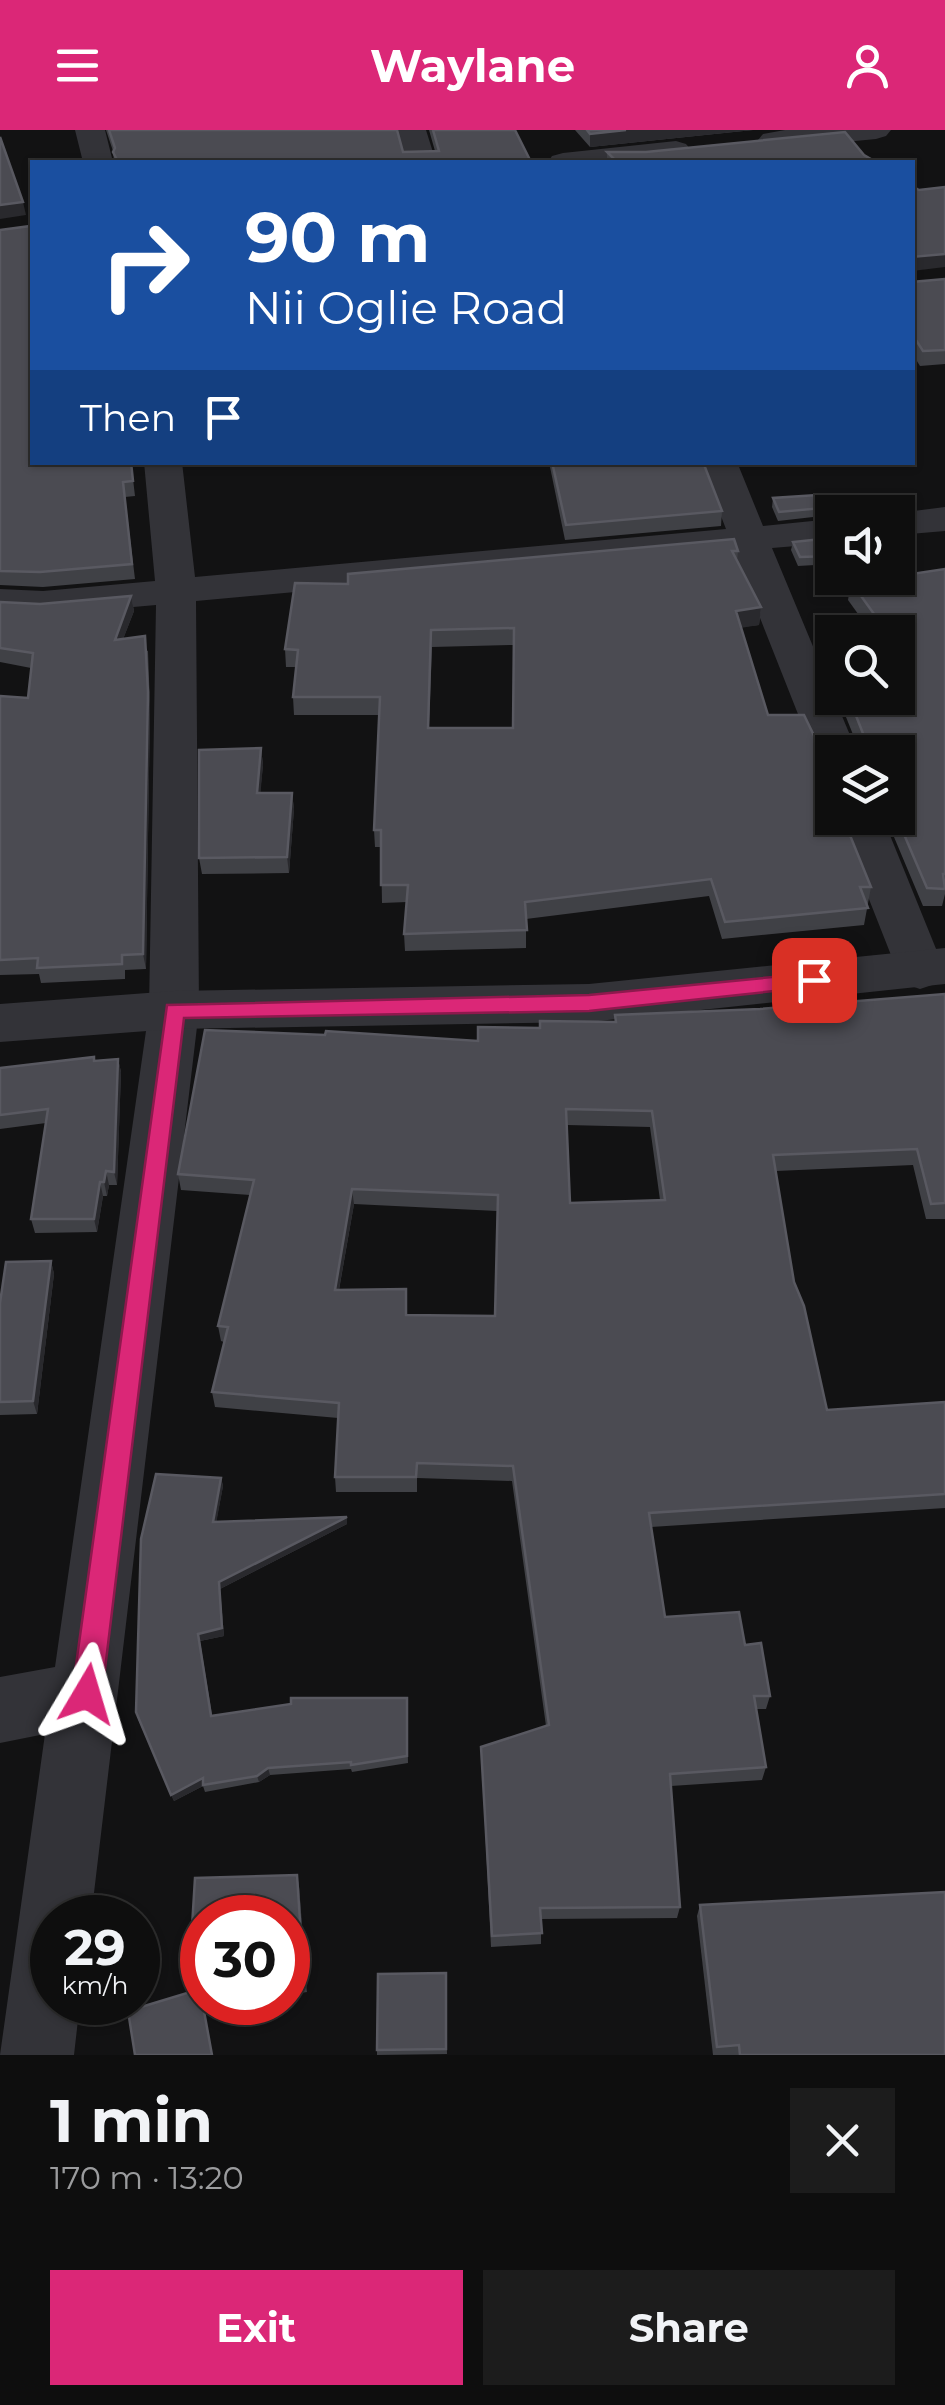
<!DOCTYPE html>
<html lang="en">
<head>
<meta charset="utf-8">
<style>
	body { margin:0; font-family:Montserrat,sans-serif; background:#1c1c1c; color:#f1f3f6; height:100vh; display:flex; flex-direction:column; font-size:38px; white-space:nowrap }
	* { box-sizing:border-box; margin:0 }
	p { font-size:32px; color:#9b9c9e }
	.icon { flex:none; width:55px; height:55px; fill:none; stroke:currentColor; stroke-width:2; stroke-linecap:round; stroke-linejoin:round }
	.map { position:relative; height:1925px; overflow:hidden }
	.drawer { display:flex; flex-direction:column; background:#0e0e0e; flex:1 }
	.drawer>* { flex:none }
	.banner { position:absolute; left:30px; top:30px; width:885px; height:305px; border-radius:0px; box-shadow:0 2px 8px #0004,0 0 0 2px #2e2e2e; background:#1a4fa0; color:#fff; overflow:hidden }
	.fabs { position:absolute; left:815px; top:365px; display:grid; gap:20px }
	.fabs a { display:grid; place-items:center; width:100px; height:100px; border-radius:0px; background:#0e0e0e; box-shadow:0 2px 8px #0004,0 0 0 2px #2e2e2e; font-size:50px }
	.speed { position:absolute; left:30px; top:1765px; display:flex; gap:20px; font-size:50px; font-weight:700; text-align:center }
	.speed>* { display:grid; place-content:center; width:130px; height:130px; border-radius:50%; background:#0e0e0e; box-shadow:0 2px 8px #0004,0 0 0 2px #2e2e2e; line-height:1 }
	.speed small { font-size:25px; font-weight:400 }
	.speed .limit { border:15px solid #d22; background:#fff; color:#111 }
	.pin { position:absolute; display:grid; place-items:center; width:85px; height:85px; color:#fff; margin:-42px; border-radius:20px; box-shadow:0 5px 15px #0006 }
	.me { position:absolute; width:110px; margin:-55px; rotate:7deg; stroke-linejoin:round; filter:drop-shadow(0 0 8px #0008) }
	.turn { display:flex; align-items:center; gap:35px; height:210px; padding:0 50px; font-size:45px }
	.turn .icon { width:130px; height:130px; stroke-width:2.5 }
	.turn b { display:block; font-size:70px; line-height:85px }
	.then { display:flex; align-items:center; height:95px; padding:0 50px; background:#0003; gap:20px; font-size:38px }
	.round { display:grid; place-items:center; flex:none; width:105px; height:105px; border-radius:0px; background:#1c1c1c }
	.summary { display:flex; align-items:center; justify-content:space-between; height:170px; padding:0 50px }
	h1 { font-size:60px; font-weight:700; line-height:75px }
	.cta { display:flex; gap:20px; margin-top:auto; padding:20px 50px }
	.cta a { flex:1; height:115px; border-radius:0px; background:#db2777; color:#fff; font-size:40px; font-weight:700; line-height:115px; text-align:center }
	.cta a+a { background:#1c1c1c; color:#f1f3f6 }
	header { display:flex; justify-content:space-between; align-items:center; height:130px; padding:0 50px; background:#db2777; color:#fff; font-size:45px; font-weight:700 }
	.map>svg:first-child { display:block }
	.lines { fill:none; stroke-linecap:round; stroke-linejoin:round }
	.minor { fill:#333338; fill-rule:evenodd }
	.tertiary { fill:#333338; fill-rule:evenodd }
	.wall { fill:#404146; fill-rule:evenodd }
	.shaded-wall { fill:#29292d }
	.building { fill:#4b4b52; stroke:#595961; stroke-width:2.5; fill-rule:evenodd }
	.route { fill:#db2777; stroke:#8e194d; stroke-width:2.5 }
</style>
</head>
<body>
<header><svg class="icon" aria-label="menu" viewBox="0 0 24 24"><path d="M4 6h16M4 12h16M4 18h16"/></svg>Waylane<svg class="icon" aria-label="person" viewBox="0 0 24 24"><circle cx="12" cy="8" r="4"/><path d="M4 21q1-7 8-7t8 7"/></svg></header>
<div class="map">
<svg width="945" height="1925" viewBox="0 0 945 1925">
	<rect width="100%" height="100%" fill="#121213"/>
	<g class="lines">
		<!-- minor -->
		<g class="minor">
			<polygon points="75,0 105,0 113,32 83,32"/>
			<polygon points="396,0 426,0 436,32 406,32"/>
			<polygon points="785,0 891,0 886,6 876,9 773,19 763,16 758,10 763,4"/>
			<polygon points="676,11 686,14 691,20 686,26 642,32 548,32 552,26 563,23"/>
			<polygon points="144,332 182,332 195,447 726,399 700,332 737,332 763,396 832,389 832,413 772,418 857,622 832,622 832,635 819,632 813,622 734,422 196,471 199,880 91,1788 52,1788 52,1872 80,1872 74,1925 0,1925 45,1604 0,1613 0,1547 55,1537 149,880 156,475 43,485 0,483 0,459 43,461 155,451"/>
			<polygon points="945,377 945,401 898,405 898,383"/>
			<polygon points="837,688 883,688 945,841 938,853 920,859 902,853"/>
		</g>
		<!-- tertiary -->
		<polygon class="tertiary" points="945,818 945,854 589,892 174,899 0,912 0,874 174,861 589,854"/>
	</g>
	<!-- wall -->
	<g class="wall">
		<polygon points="106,0 397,0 403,22 435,21 429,0 515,0 531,32 114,32 113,21"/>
		<polygon points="575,0 753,0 590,17"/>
		<polygon points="607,22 864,25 876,32 607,32"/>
		<polygon points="30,96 131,332 135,366 125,367 135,449 43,457 0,455 0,100"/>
		<polygon points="945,149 945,234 920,236 912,223 912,152"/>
		<polygon points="549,332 703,332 722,381 721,396 565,410"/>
		<polygon points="773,368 823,378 822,386 778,391 772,377"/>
		<polygon points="832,408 832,434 798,436 791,420 793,412"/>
		<path d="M 738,421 L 737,431 L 761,477 L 759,495 L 741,497 L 768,585 L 819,616 L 834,621 L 837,619 L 839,608 L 854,607 L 842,577 L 841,568 L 898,568 L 898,502 L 871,502 L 848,470 L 851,452 L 945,439 L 945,764 L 942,776 L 923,776 L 886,688 L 898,688 L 898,622 L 832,622 L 832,688 L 871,757 L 864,795 L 722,809 L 709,766 L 526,789 L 526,818 L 405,821 L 404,804 L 407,772 L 382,773 L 381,717 L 375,717 L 374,700 L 379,585 L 294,585 L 293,567 L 296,537 L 286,537 L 285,519 L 348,454 ZM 513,515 L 513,598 L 429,598 L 432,517 Z"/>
		<polygon points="131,466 134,481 123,509 148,521 150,577 146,839 125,840 125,849 41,853 39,844 0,845 0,566 28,568 31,538 0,532 0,472 40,474"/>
		<polygon points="261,618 263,635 260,663 292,663 294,679 289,743 202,744 199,728"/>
		<path d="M 945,864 L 945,1089 L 926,1089 L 913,1035 L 776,1041 L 794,1152 L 827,1280 L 945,1272 L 945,1378 L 651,1397 L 665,1487 L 745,1515 L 770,1566 L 766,1579 L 756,1579 L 766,1637 L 762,1650 L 671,1656 L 680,1777 L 677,1788 L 541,1789 L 541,1814 L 491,1817 L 481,1617 L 546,1596 L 512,1351 L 417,1348 L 417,1362 L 336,1362 L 335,1347 L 338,1288 L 215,1277 L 212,1262 L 224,1212 L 221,1211 L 218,1196 L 250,1065 L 181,1060 L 178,1044 L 478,911 L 540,898 L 615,892 L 615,885 L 760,879 ZM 567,995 L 650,997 L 660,1070 L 570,1073 ZM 354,1074 L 497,1081 L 495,1186 L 407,1185 L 339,1160 Z"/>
		<polygon points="118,929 121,942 117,1055 109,1055 107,1066 103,1066 97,1102 35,1103 31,1089 46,993 0,999 0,938"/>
		<polygon points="51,1131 54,1144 37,1284 0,1285 0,1173"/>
		<polygon points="221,1348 223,1356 216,1392 347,1394 220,1459 224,1506 200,1511 212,1585 407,1568 408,1633 352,1642 351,1639 270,1645 259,1652 205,1662 203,1656 174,1671 138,1589"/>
		<polygon points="297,1745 299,1756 307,1862 288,1865 288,1788"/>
		<polygon points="700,1775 945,1925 713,1925 697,1786"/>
		<polygon points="446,1843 447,1924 377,1925 377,1920"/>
	</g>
	<!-- shaded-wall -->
	<g class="shaded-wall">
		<polygon points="626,0 753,0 590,17 590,4"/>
		<polygon points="23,72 26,85 0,89 0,75"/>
		<polygon points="945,124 945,137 912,141 912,127"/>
		<polygon points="131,466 134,481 117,525 115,510"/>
		<polygon points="761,477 759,495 734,499 736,481"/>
		<polygon points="145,506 150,577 146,839 143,824"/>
		<polygon points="261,618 263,635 259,680 257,663"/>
		<polygon points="292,663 294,679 289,743 287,727"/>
		<polygon points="118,929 121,942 117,1055 114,1042"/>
		<polygon points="106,1041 109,1055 107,1066 104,1052"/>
		<polygon points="100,1052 103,1066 97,1102 94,1089"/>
		<polygon points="352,1059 354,1074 336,1176 335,1160"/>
		<polygon points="51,1131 54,1144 37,1284 33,1271"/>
		<polygon points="221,1348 223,1356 215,1400 213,1392"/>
		<polygon points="347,1387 347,1394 220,1459 224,1506 200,1511 198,1504 219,1452"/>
		<polygon points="268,1638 270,1645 259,1652 257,1646"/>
		<polygon points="203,1648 205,1655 174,1671 171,1665"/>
		<polygon points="297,1745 299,1756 307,1862 304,1852"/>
	</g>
	<!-- building -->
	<g class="building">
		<polygon points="109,0 397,0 403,22 439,21 433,0 515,0 531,32 118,32 113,22 115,18"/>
		<polygon points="587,0 626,0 590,4"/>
		<polygon points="845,2 864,25 876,32 617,32 607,22 646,22"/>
		<polygon points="0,7 23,72 0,75"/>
		<polygon points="912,56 919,60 945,57 945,124 912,127"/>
		<polygon points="32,92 32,332 131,332 133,351 123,352 132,434 40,442 0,441 0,100 30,96"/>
		<polygon points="945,149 945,220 923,221 912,204 912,152"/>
		<polygon points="552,332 703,332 722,381 566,395"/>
		<polygon points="817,365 823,378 779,382 773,368"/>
		<polygon points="832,408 832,426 800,427 793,412"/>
		<path d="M 734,409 L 738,421 L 732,421 L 761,477 L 736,481 L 768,585 L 804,585 L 819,616 L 834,621 L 839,618 L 839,608 L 864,606 L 849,568 L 898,568 L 898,524 L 902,524 L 898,517 L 898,502 L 887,502 L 851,452 L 898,448 L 898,446 L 945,439 L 945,744 L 943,744 L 945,759 L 927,758 L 897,688 L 898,622 L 832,622 L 832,688 L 843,688 L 871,757 L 860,757 L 868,778 L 725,792 L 711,749 L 525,772 L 527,800 L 404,804 L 408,755 L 381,755 L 381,700 L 374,700 L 380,567 L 293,567 L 298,520 L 285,519 L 295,453 L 348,454 L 348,444 ZM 514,498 L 513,598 L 428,598 L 431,500 Z"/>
		<polygon points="131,466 115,510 145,506 148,562 143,824 122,825 122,834 37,838 38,828 0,830 0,566 28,568 33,523 0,518 0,472 40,474"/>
		<polygon points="261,618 257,663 292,663 287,727 199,728 199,620"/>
		<path d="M 945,864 L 945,1073 L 931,1074 L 917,1019 L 773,1025 L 794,1152 L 804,1176 L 827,1280 L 945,1272 L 945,1364 L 649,1383 L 665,1487 L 739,1482 L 745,1515 L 761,1513 L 770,1566 L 754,1566 L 766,1637 L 670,1644 L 680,1777 L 540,1778 L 542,1803 L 492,1806 L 481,1617 L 549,1595 L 513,1336 L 417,1333 L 416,1347 L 335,1347 L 339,1273 L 212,1262 L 228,1197 L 218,1196 L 254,1050 L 178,1044 L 205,900 L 325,905 L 326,901 L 478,911 L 478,897 L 540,898 L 540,891 L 616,892 L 615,885 L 760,879 ZM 566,979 L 652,981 L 665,1070 L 570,1073 ZM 352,1059 L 498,1065 L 495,1186 L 406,1185 L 406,1159 L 335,1160 Z"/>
		<polygon points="94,927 94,931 118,929 114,1042 106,1041 104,1052 100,1052 94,1089 31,1089 48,979 0,985 0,938"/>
		<polygon points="51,1131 33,1271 0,1272 0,1173 6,1132"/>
		<polygon points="156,1344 221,1348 213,1392 347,1387 219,1452 222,1498 198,1504 211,1586 291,1574 291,1568 407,1568 407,1626 351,1635 351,1632 268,1638 257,1646 203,1655 203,1648 171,1665 136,1582 141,1409"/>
		<polygon points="297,1745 304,1852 288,1855 288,1788 202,1788 202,1827 192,1797 195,1748"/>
		<polygon points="945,1762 945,1925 740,1925 739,1915 717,1917 700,1775"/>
		<polygon points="446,1843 446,1919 377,1920 378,1844"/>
		<polygon points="200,1859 212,1925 135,1925 128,1881"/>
	</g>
	<!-- route -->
	<polygon class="route" points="814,843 824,850 821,856 589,881 184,888 102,1564 97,1574 87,1578 77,1574 72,1564 167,875 589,865"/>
</svg>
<div class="fabs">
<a><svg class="icon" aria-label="sound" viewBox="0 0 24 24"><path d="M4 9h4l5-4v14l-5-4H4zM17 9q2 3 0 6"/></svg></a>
<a><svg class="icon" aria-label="search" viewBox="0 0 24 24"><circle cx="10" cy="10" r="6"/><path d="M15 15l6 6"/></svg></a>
<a><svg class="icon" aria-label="layers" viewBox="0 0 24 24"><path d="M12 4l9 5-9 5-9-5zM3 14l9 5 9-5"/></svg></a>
</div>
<div class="speed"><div>29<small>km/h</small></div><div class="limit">30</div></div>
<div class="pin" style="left:814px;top:850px;background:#d93025"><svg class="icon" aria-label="arrive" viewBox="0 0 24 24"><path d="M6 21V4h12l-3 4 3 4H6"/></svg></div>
<svg class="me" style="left:87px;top:1564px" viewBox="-20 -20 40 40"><path d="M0-17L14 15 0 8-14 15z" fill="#db2777" stroke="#fff" stroke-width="4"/></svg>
<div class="banner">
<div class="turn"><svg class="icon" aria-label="right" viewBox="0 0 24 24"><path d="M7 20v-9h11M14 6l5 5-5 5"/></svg><div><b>90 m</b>Nii Oglie Road</div></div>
<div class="then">Then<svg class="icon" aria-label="arrive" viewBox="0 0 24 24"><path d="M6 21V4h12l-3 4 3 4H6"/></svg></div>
</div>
</div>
<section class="drawer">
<div class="summary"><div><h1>1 min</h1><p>170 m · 13:20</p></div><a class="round"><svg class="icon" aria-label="close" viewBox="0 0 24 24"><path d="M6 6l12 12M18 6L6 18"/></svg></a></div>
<div class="cta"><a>Exit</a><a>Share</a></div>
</section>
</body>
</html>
